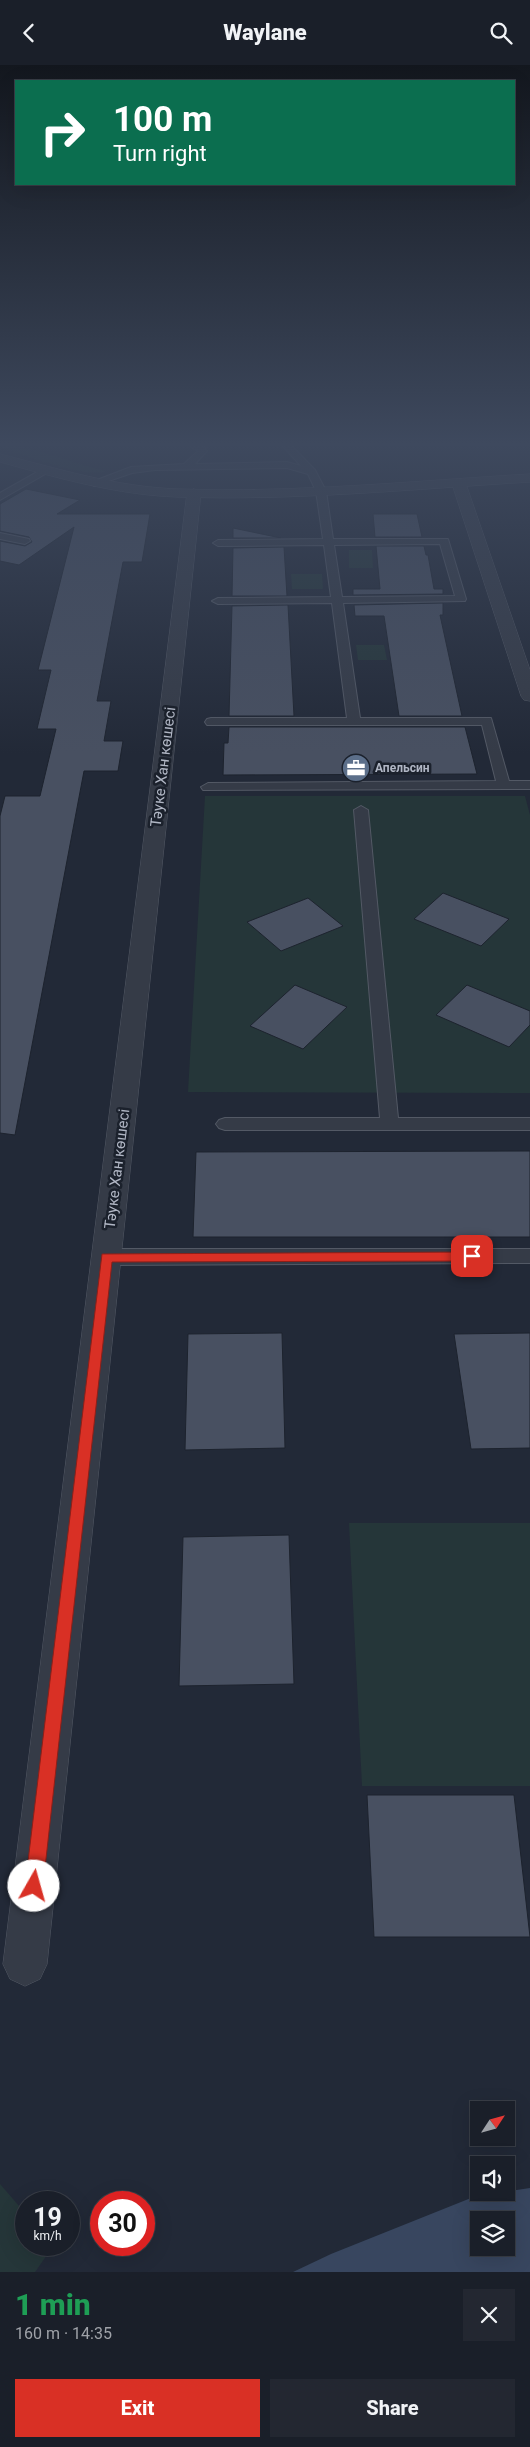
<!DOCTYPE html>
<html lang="en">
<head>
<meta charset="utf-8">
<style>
	body { margin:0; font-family:Roboto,sans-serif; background:#232731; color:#f1f3f6; height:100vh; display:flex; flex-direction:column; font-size:19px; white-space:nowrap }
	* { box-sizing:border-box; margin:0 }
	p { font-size:16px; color:#9fa2a8 }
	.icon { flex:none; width:28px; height:28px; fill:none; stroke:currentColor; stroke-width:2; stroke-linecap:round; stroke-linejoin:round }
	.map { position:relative; height:2207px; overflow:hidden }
	.panel { display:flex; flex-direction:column; background:#1a1f29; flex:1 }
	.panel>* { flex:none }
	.banner { position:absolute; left:15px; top:15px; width:500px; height:105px; border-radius:0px; box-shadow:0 5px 20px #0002,0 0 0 1px #383d46; background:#0b6e4f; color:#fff; overflow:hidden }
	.needle { width:32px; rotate:54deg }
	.tools { position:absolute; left:470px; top:2036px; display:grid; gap:10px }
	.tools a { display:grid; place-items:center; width:45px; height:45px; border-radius:0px; background:#1a1f29; box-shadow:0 5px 20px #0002,0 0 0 1px #383d46; font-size:25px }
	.speed { position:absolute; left:15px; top:2126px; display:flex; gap:10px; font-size:25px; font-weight:700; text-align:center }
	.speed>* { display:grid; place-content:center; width:65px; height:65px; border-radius:50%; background:#1a1f29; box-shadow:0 5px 20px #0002,0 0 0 1px #383d46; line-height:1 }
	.speed small { font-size:12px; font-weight:400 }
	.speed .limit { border:8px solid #d22; background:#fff; color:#111 }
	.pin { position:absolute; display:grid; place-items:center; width:42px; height:42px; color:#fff; margin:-21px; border-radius:10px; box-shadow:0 2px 8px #0006 }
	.me { position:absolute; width:55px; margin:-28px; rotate:7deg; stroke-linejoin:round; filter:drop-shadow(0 0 4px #0008) }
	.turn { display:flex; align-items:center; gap:18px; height:105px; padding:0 15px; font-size:22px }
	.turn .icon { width:65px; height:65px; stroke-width:2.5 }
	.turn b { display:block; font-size:35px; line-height:42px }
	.round { display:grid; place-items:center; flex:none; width:52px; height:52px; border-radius:0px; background:#232731 }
	.overview { display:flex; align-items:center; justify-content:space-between; height:85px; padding:0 15px }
	h1 { font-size:30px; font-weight:800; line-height:38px; color:#1e9e55 }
	.primary-button { display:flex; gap:10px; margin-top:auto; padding:10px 15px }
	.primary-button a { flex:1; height:58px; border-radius:0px; background:#d93025; color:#fff; font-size:20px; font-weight:800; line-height:58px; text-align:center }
	.primary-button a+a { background:#232731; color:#f1f3f6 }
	header { display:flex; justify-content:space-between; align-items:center; height:65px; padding:0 15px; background:#1a1f29; font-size:22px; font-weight:800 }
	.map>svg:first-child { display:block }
	.green { fill:#253639 }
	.water { fill:#38465f; fill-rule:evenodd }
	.building { fill:#485061; stroke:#1d232e }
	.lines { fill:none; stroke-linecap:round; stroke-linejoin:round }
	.service-casing { stroke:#535965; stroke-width:2 }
	.minor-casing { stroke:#535965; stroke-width:1 }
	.tertiary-casing { stroke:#535965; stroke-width:1 }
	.service { fill:#353b47; fill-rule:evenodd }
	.minor { fill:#353b47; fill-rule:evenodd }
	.tertiary { fill:#353b47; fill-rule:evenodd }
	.route { fill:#d93025; stroke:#8d1f18 }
	.labels { text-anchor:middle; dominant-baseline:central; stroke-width:5; stroke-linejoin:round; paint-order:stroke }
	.far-poi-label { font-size:12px; font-weight:bold; fill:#b0b6c4; stroke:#1b212c; text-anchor:start }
	.street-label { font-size:15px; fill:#b0b6c4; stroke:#1b212c }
</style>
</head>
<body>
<header><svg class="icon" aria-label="back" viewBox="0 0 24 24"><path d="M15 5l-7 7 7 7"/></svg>Waylane<svg class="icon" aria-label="search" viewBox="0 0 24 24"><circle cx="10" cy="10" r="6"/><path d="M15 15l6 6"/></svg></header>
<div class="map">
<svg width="530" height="2207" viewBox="0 0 530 2207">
	<rect width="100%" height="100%" fill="#222937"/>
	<!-- green -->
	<g class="green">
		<path d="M 0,380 C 34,380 72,399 106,406 C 87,414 26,391 5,384 L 0,382 Z"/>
		<polygon points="349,485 372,485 373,503 349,503"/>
		<polygon points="291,509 322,509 323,524 292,524"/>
		<polygon points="356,580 384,580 387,595 358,595"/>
		<polygon points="205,731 525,731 530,750 530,1028 188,1027"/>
		<polygon points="349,1458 530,1458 530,1721 362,1721"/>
		<polygon points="0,2119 26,2149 26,2180 54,2180 35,2207 0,2207"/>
	</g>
	<!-- water -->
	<path class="water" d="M 530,2123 L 530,2207 L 293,2207 L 331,2189 L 476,2131 ZM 479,2155 L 506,2155 L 506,2182 L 479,2182 Z"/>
	<!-- building -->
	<g class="building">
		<polygon points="26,424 80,435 57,449 150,449 142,497 123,497 97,636 111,636 104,676 123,676 118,706 84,706 15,1070 0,1068 0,751 5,731 40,731 56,664 37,664 51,605 38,605 74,462 19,500 0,496 0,476 25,481 32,477 29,472 0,466 0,439"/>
		<polygon points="373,449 417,449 422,472 375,472"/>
		<polygon points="233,463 281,473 233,473"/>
		<polygon points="376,481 424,481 426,490 428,490 434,524 443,524 443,529 353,530 353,524 380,524"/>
		<polygon points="284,482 287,531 232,531 233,483"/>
		<polygon points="443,538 443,550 440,550 462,651 399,651 384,551 355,551 354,540"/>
		<polygon points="288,540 294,651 229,651 232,541"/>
		<polygon points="229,662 465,662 477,709 223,710 224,678 228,678"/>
		<polygon points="443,828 509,854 481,881 414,854"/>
		<polygon points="308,833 343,861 281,886 247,857"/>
		<polygon points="295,920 347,942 303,984 250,961"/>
		<polygon points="467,920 530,946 530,960 509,982 436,950"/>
		<polygon points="530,1086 530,1172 193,1172 196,1087"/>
		<polygon points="282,1268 285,1383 185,1385 188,1269"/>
		<polygon points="530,1268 530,1383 471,1384 454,1269"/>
		<polygon points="289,1470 294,1619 179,1621 183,1472"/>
		<polygon points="367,1730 514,1730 530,1872 374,1872"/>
	</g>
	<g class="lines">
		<defs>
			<g id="service">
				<path d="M 188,380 L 203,380 L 207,386 L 195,399 L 287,397 L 301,401 L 282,380 L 291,380 L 315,405 L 326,426 L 333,474 L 448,474 L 466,534 L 465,536 L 343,538 L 360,653 L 491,653 L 509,716 L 530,716 L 530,724 L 203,725 L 201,722 L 208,718 L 496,716 L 482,660 L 207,660 L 205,657 L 207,654 L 211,653 L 347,653 L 332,538 L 218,539 L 212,536 L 218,533 L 331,532 L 324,480 L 218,481 L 213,478 L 218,475 L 323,474 L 316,426 L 308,409 L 287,403 L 155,405 L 132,408 L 94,421 L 89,418 L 131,402 L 184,399 L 198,386 ZM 440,479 L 455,531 L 342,532 L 334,480 Z"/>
				<polygon points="44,403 49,406 47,408 0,435 0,428"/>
				<polygon points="0,468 29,474 30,476 25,479 0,474"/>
				<polygon points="361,741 368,745 398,1053 530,1053 530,1065 225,1065 219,1063 216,1059 219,1055 225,1053 380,1053 354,745"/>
				<polygon points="107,1184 530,1184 530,1198 107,1200 100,1197 97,1192 100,1187"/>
			</g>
			<g id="minor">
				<polygon points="459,415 466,419 530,605 530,636 524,635 521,631 452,419"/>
				<polygon points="194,424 201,428 47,1899 40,1914 25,1921 10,1914 3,1899 187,428"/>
			</g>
			<path id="tertiary" d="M 0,389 C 59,404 117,422 178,424 C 295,428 413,416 530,409 L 530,417 C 414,424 295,436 178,432 C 117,430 58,413 0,397 Z"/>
		</defs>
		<!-- service casing -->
		<use href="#service" class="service-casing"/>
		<!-- minor casing -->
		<use href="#minor" class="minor-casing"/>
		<!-- tertiary casing -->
		<use href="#tertiary" class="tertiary-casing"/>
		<!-- service -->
		<use href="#service" class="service"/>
		<!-- minor -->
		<use href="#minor" class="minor"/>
		<!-- tertiary -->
		<use href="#tertiary" class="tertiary"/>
	</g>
	<!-- sky -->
	<linearGradient id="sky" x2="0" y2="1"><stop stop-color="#13171e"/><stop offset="0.55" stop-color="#3e495e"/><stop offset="1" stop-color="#3e495e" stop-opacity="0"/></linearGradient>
	<rect width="530" height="689" fill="url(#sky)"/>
	<!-- route -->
	<polygon class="route" points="472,1187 478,1191 472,1196 112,1197 43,1821 40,1827 34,1829 28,1827 25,1821 102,1189"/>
	<!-- icons -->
	<defs>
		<symbol id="office-disc" viewBox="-11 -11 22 22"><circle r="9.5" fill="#5c6f8a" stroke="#1b212c"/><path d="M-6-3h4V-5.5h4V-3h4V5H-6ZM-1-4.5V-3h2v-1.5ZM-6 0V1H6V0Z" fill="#fff"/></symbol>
	</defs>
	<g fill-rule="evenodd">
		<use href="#office-disc" x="340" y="687" width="32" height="32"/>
	</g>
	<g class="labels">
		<!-- far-poi labels -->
		<g class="far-poi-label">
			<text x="375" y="703">Апельсин</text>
		</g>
		<!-- street labels -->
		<g class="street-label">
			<text transform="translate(163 702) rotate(-83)">Тәуке Хан көшесі</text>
			<text transform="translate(117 1104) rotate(-83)">Тәуке Хан көшесі</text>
		</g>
	</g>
</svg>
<div class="tools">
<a><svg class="needle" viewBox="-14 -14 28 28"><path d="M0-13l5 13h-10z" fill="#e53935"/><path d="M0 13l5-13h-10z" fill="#9fa2a8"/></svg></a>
<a><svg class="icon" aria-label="sound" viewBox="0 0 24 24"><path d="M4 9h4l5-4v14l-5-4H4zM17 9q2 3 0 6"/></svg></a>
<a><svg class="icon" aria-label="layers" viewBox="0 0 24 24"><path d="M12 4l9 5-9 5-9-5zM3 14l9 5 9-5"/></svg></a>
</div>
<div class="speed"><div>19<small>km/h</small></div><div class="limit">30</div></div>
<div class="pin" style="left:472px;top:1191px;background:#d93025"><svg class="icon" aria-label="arrive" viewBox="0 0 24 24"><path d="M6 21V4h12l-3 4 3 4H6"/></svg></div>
<svg class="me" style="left:34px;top:1821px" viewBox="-20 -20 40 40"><circle r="19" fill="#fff"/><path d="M0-13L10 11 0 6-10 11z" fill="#d93025"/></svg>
<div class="banner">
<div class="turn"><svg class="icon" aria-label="right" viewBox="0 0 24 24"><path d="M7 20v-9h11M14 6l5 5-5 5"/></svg><div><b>100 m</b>Turn right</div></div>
</div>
</div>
<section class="panel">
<div class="overview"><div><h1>1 min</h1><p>160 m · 14:35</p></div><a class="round"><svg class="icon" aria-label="close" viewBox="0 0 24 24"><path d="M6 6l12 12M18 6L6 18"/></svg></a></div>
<div class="primary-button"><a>Exit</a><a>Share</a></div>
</section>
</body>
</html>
